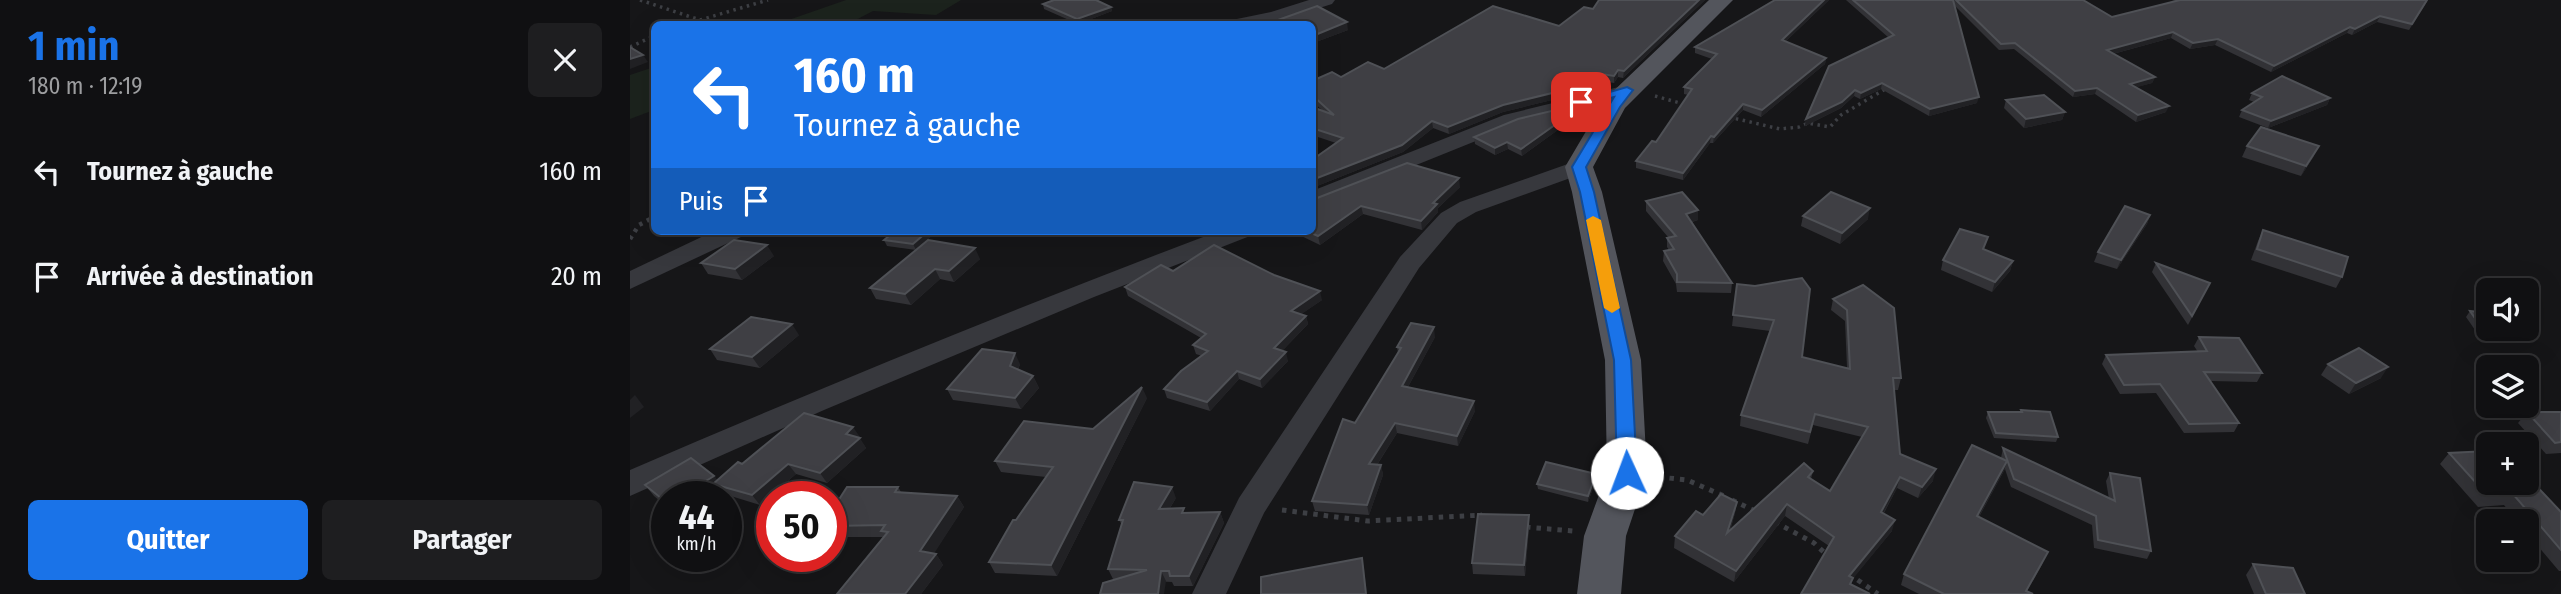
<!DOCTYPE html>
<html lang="fr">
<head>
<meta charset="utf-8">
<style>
	body { margin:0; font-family:"Fira Sans Condensed",sans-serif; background:#1e1e20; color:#f1f3f6; height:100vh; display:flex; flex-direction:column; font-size:26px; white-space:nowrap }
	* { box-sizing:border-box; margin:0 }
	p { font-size:23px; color:#9c9d9f }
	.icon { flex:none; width:38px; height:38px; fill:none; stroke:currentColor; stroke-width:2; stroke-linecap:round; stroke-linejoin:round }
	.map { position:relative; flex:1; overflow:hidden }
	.sheet { display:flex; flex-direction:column; background:#101012; width:630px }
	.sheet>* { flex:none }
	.banner { position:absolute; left:21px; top:21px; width:665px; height:214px; border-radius:10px; box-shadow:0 7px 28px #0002,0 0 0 2px #303032; background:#1a73e8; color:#fff; overflow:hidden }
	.tools { position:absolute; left:1846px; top:278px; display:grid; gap:14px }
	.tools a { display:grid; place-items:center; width:63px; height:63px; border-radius:10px; background:#101012; box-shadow:0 7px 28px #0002,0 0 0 2px #303032; font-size:35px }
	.speed { position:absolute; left:21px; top:481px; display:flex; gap:14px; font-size:35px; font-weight:700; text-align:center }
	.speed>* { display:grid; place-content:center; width:91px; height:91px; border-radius:50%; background:#101012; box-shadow:0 7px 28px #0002,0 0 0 2px #303032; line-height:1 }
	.speed small { font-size:18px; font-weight:400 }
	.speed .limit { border:10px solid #d22; background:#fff; color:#111 }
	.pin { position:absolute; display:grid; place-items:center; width:60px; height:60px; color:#fff; margin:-30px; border-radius:14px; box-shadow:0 4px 10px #0006 }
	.me { position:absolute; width:77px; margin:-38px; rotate:358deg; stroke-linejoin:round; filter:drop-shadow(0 0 5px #0008) }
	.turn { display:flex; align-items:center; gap:24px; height:147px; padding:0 28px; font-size:32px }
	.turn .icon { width:91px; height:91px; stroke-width:2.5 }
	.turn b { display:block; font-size:49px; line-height:60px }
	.then { display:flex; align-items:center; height:66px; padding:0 28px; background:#0003; gap:14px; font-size:26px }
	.round { display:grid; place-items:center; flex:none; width:74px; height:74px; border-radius:10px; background:#1e1e20 }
	.head { display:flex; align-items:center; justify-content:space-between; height:119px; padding:0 28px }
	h1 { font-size:42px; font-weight:700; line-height:52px; color:#1a73e8 }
	.action { display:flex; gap:14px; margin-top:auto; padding:14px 28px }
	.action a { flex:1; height:80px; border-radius:10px; background:#1a73e8; color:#fff; font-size:28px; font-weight:700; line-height:80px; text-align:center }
	.action a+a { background:#1e1e20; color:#f1f3f6 }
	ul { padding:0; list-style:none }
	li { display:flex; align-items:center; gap:21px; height:105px; padding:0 28px }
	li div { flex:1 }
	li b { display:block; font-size:26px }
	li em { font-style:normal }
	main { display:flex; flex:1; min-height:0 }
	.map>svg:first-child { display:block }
	.green { fill:#1c231d }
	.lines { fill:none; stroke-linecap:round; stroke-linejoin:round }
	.path-far2 { stroke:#3d3f44; stroke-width:3.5; stroke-dasharray:2.5 4.5; stroke-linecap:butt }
	.path-far1 { stroke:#3d3f44; stroke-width:4.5; stroke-dasharray:3.5 5; stroke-linecap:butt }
	.path { stroke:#3d3f44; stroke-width:5; stroke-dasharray:4.5 6; stroke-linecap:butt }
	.minor { fill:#37383d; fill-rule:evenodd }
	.major { fill:#53555c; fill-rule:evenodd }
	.wall { fill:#323236 }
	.shaded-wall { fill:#212124 }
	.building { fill:#3f3f44; stroke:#4f5156; stroke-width:2 }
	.route { fill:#1a73e8; stroke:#114b97; stroke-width:2 }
	.slow { fill:#f59e0b }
</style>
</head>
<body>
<main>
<section class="sheet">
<div class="head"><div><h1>1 min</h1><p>180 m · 12:19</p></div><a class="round"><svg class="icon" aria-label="close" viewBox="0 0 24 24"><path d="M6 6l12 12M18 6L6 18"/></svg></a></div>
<ul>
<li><svg class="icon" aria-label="left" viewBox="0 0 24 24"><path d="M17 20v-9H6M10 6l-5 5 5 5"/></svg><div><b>Tournez à gauche</b></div><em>160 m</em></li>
<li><svg class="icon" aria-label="arrive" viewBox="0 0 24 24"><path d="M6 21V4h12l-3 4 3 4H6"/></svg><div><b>Arrivée à destination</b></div><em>20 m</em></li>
</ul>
<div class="action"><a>Quitter</a><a>Partager</a></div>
</section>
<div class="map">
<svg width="1931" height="594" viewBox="0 0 1931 594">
	<rect width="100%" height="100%" fill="#161618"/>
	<!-- green -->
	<g class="green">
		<polygon points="216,0 331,0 306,15 243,11 218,24 147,24"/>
		<polygon points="24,67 24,110 0,119 0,75"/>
	</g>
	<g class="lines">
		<!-- path-far2 -->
		<g class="path-far2">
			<polyline points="10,0 70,20 138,0"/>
			<polyline points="57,24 69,21"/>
			<polyline points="0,47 24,36"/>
			<polyline points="1025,96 1057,105"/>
			<polyline points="1099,117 1150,129 1169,127 1178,123 1200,127 1211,115 1257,88"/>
		</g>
		<!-- path-far1 -->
		<polyline class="path-far1" points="0,239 9,225 24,217"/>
		<!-- path -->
		<g class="path">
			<polyline points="1029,477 1057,480 1094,496"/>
			<polyline points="1102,500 1125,511"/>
			<polyline points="652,510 738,521 852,515"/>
			<polyline points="1145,522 1184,543 1199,557"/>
			<polyline points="896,527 943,531"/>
			<polyline points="1219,574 1248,594"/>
		</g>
		<!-- minor -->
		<g class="minor">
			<polygon points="679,0 705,0 702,4 645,22 599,24 602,20 641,12"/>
			<polygon points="997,85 1004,87 1007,91 1004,95 888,124 682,207 682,191 874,115"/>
			<polygon points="949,160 957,162 960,167 957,172 846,212 827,223 789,268 634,513 596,594 562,594 609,498 770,257 811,213 830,202"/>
			<polygon points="84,231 116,231 113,236 0,289 0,271"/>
			<path d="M 589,231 L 623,231 L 620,236 L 464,297 L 194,410 L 0,496 L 0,470 C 195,386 390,306 589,231 Z"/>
		</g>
		<!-- major -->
		<polygon class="major" points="1079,0 1103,0 995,108 963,167 972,192 1011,360 1017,473 996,536 991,594 947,594 954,536 977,473 975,360 942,192 935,167 975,99"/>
	</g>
	<!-- wall -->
	<g class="wall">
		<polygon points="1075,0 993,78 988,77 984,83 966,80 959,91 873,112 819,134 803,128 773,152 682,188 682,160 706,143 682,135 682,107 693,111 682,101 682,81 754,69 929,26 963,9"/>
		<polygon points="1145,0 1199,0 1156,41 1196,58 1195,64 1131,117 1113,110 1083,143 1080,143 1053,180 1006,168 1006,161 1026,142 1058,95 1054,94 1054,87 1082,59 1065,53 1065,47"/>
		<polygon points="1216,0 1453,0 1482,17 1545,1 1542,0 1798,0 1779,30 1747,22 1722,35 1717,33 1641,72 1585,45 1560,49 1541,38 1483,54 1525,77 1522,83 1506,87 1536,112 1506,122 1465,94 1443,97 1384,49 1369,50 1324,5 1347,103 1299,116 1251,89 1230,99 1224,96 1211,108 1175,126 1176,119 1259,38"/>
		<polygon points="413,4 481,7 482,11 448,24 414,9"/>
		<polygon points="682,24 718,30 686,42 682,40"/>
		<polygon points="1622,93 1700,98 1697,105 1638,128 1609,117 1612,110 1624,102 1619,100"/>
		<polygon points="1376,100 1435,112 1432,120 1394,128 1374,108"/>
		<polygon points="947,105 947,112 943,119 892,156 878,149 865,155 845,144 844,137"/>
		<polygon points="1617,146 1684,156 1671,176 1612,157"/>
		<polygon points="830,187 808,208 808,212 792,230 733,214 690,245 661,231 682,231 682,200"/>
		<polygon points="1016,201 1068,220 1062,222 1102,283 1101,293 1047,292 1046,284 1033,261 1034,251 1039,250 1037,247 1037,238 1038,237 1016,211"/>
		<polygon points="1520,215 1517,224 1487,269 1464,262 1468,252"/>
		<polygon points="1173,216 1238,219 1210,244 1171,226"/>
		<polygon points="1633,230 1712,277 1706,288 1621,260 1628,241"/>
		<polygon points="307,231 286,250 257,246 254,240"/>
		<polygon points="516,231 533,231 529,234"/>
		<polygon points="552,231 571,231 565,237"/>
		<polygon points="298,240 350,259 324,282 310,279 281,305 246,299 240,288"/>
		<polygon points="1354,250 1383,261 1380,271 1362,292 1311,270 1313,260"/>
		<polygon points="144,256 112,280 78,274 71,263"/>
		<polygon points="1526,263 1580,283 1558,325 1522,272"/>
		<polygon points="543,271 692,300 671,314 676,316 678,324 652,351 658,361 632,388 609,379 580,411 537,398 534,389 572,356 566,354 563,345 571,338 498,296 495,287"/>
		<polygon points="1107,284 1125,286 1172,357 1217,368 1215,321 1201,310 1203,299 1233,285 1271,378 1268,390 1264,390 1270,454 1303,481 1288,498 1267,488 1254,513 1262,531 1222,579 1221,585 1171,594 1199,546 1155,516 1104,582 1044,548 1045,536 1073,515 1107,502 1105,513 1100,531 1183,471 1181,479 1200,491 1232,437 1183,425 1178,444 1110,426 1111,415 1140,331 1102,326"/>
		<polygon points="1840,311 1891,338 1887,343 1852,340 1836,317"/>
		<polygon points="169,335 130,368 87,360 80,349"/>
		<polygon points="805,337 778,387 845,411 828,446 767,433 747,465 751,465 753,475 739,515 685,511 682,501 725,423 768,353 767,347"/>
		<polygon points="1569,337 1632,373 1627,382 1580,381 1609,423 1604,432 1554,433 1526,393 1490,394 1472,364 1476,355 1568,352 1564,346"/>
		<polygon points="390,364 388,370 403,376 409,388 391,409 323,400 317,389"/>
		<polygon points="1698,364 1751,378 1719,394 1691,375"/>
		<polygon points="517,398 427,576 365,573 359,562 416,477 371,472 365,461 463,429"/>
		<polygon points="1391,410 1428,437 1426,442 1364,438 1356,418 1358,412 1390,412"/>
		<polygon points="1897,412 1931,412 1931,453 1916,454 1888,423"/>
		<polygon points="230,437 229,438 236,448 197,483 166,474 130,505 91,493 88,490 37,497 37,507 24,496 15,485 84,476 87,480 112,464"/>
		<polygon points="1373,448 1479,499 1476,481 1480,473 1521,551 1517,559 1464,548 1462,525 1381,487 1375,469 1349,517 1413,563 1397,591 1403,594 1289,594 1271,585 1274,574 1371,458"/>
		<polygon points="1819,453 1931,512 1931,571 1929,571 1897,533 1897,522 1887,522 1874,505 1848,507 1810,464"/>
		<polygon points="966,480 958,502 908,489 907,484"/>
		<polygon points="268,487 271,492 327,496 334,507 303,554 306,554 313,565 291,594 207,594 254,537 201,537 201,526"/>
		<polygon points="546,498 540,508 556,513 590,512 594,523 563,586 544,586 542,582 483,579 478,569 492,525 489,520"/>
		<polygon points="899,527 895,576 843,574 842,563"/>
		<polygon points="1623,564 1675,594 1624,594 1616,575"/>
	</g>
	<!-- shaded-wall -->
	<g class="shaded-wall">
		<polygon points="1069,0 1075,0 993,78 994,71"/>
		<polygon points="1194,0 1199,0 1151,46 1152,40"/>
		<polygon points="481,7 482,11 448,24 447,19"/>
		<polygon points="1750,16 1747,22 1722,35 1725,29"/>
		<polygon points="717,22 718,30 686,42 685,35"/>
		<polygon points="1720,27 1717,33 1641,72 1644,66"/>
		<polygon points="1543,32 1541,38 1475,56 1477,50"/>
		<polygon points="1588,39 1585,45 1560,49 1563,43"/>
		<polygon points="13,55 18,62 0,69 0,59"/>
		<polygon points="1196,58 1195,64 1131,117 1132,110"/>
		<polygon points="988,70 988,77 984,83 984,76"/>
		<polygon points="966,73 966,80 959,91 873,112 819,134 818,127 873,105"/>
		<polygon points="1525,77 1522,83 1497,90 1500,84"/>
		<polygon points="1252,83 1251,89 1230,99 1231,93"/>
		<polygon points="1467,88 1465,94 1443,97 1445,91"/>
		<polygon points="1225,90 1224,96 1211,108 1175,126 1176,119"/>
		<polygon points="1349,97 1347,103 1299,116 1300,109"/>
		<polygon points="1700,98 1697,105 1638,128 1641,121"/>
		<polygon points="1113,104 1113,110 1083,143 1084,137"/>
		<polygon points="947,105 947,112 943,119 892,156 891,149"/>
		<polygon points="1539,106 1536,112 1506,122 1508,115"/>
		<polygon points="1435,112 1432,120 1394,128 1396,119"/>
		<polygon points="802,121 803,128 773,152 682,188 682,180"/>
		<polygon points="1081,136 1080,143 1053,180 1053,173"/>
		<polygon points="877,142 878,149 865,155 865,148"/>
		<polygon points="1689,146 1684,156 1671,176 1676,166"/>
		<polygon points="829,178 830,187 808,208 808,212 792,230 791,221 803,203"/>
		<polygon points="731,206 733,214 690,245 688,236"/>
		<polygon points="1240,208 1238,219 1210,244 1212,233"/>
		<polygon points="1068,210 1068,220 1056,223 1056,214"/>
		<polygon points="1520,215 1517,224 1487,269 1491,260"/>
		<polygon points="298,231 307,231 286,250 283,244"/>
		<polygon points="563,231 571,231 565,237"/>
		<polygon points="137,245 144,256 112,280 105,269"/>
		<polygon points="345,248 350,259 324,282 319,271"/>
		<polygon points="1383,261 1380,271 1362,292 1365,282"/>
		<polygon points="305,269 310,279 281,305 275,294"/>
		<polygon points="690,291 692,300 663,320 661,311"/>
		<polygon points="676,316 678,324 646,357 644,348"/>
		<polygon points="162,324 169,335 130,368 122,357"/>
		<polygon points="804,327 805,337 773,396 772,386"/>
		<polygon points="656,352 658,361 632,388 630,379"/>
		<polygon points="385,353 390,364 385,377 380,366"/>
		<polygon points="1758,367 1751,378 1719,394 1726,383"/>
		<polygon points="607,371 609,379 580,411 577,402"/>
		<polygon points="403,376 409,388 391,409 385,398"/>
		<polygon points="512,387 517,398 427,576 421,565"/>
		<polygon points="5,395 14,407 0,418 0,400"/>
		<polygon points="844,401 845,411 828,446 827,436"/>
		<polygon points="765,423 767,433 741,474 739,464"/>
		<polygon points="223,427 230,437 222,444 216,434"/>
		<polygon points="230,438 236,448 197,483 190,473"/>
		<polygon points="1377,461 1374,471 1343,527 1347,516"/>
		<polygon points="158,464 166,474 130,505 122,495"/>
		<polygon points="751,465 753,475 739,515 737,505"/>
		<polygon points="1306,469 1303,481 1288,498 1292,487"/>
		<polygon points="966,474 966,480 958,502 958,496"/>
		<polygon points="84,476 92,486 83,484 88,490 78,497 50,497"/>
		<polygon points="1270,477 1267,488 1248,523 1251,512"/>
		<polygon points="542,487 546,498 533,519 529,509"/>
		<polygon points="327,496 334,507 298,563 290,551"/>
		<polygon points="1107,502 1105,513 1095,545 1097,533"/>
		<polygon points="1157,504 1155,516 1104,582 1106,571"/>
		<polygon points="590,512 594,523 563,586 559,576"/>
		<polygon points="899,515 899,527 895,576 894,565"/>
		<polygon points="1265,520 1262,531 1222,580 1220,590 1219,576"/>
		<polygon points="1418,552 1413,563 1395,594"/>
		<polygon points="306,554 313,565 291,594 275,594"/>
		<polygon points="732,558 734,568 737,594 736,594"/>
		<polygon points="531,571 536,581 534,594 528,594"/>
	</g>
	<!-- building -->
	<g class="building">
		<polygon points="424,0 466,0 481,7 447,19 413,4"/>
		<polygon points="969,0 1069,0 994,71 988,70 984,76 966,73 959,84 873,105 818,127 802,121 772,145 682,180 682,160 713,138 682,128 682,107 704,115 682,95 682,81 702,72 711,77 738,62 754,69 863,6 929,26 954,7 963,9"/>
		<polygon points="1145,0 1194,0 1152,40 1196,58 1132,110 1113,104 1084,137 1081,136 1053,173 1006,161 1022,141 1026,142 1062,89 1054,87 1087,54 1065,47"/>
		<polygon points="1223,0 1323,0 1349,97 1300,109 1252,83 1231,93 1225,90 1212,102 1176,119 1199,66 1264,35"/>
		<polygon points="1326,0 1453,0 1482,17 1550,0 1797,0 1782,24 1750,16 1725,29 1720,27 1644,66 1588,39 1563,43 1543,32 1477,50 1525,77 1500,84 1539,106 1508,115 1467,88 1445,91 1385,43 1371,44"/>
		<polygon points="687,6 717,22 685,35 682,33 682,24 637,24"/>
		<polygon points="0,47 13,55 0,59"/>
		<polygon points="1652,76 1700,98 1641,121 1612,110 1632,97 1622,93"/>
		<polygon points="1414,95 1435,112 1396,119 1376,100"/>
		<polygon points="947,105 943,112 891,149 877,142 865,148 844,137 888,119"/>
		<polygon points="1631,127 1689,146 1676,166 1617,146"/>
		<polygon points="777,163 829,178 803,203 807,204 791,221 731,206 688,236 677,231 682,231 682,200"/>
		<polygon points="1052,192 1068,210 1056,214 1102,283 1047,282 1047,274 1034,251 1044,249 1037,238 1046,236 1016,201"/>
		<polygon points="1201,192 1240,208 1212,233 1173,216"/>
		<polygon points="1495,206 1520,215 1491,260 1468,252"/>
		<polygon points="1330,229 1358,237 1353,249 1383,261 1365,282 1313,260"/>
		<polygon points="1633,230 1718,257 1712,277 1627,249"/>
		<polygon points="265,231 298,231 283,244 254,240"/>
		<polygon points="104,240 137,245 105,269 71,263"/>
		<polygon points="298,240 345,248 319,271 305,269 275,294 240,288"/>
		<polygon points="584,245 644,275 690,291 661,311 676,316 644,348 656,352 630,379 607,371 577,402 534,389 551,371 578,351 563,345 576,334 495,287 531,265 543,271"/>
		<polygon points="1526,263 1580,283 1562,316"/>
		<polygon points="1172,278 1180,289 1172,357 1220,369 1217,310 1203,299 1233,285 1264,308 1271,378 1263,378 1270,454 1306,469 1292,487 1270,477 1251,512 1265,520 1219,576 1223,578 1220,584 1240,594 1171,594 1204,537 1157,504 1106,571 1045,536 1066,511 1073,515 1091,494 1107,502 1097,533 1174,463 1183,471 1178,477 1200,491 1238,427 1185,414 1180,432 1111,415 1144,320 1103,315 1107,284 1125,286"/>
		<polygon points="1840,311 1858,313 1858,329 1885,329 1891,338 1856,334"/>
		<polygon points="121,317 162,324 122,357 80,349"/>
		<polygon points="781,323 804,327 772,386 844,401 827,436 765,423 739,464 751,465 737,505 682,501 713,419 725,423 771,348 767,347"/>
		<polygon points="1569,337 1609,338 1632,373 1574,372 1609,423 1559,424 1530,384 1494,385 1476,355 1577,351"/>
		<polygon points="1729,348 1758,367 1726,383 1698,364"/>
		<polygon points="352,349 385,353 380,366 403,376 385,398 317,389"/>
		<polygon points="512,387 421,565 359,562 383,520 386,520 423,467 365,461 394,421 463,429"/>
		<polygon points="1391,410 1420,412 1428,437 1366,433 1358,412 1392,412"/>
		<polygon points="1897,412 1931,412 1931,442 1925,443"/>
		<polygon points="174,413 223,427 216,434 230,438 190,473 158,464 122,495 83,484 108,462 112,464"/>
		<polygon points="1342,445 1377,461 1347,516 1418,552 1396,591 1403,594 1314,594 1274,574"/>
		<polygon points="1373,448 1485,501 1480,473 1510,478 1521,551 1468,540 1466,516 1384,479"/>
		<polygon points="1858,451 1858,483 1897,483 1897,476 1931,512 1931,550 1883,494 1857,495 1819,453"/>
		<polygon points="61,458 84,476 50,497 37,497 37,503 15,485"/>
		<polygon points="916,462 966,474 958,496 907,484"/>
		<polygon points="504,482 542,487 529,509 554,508 552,513 590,512 559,576 540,576 539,571 531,571 528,594 470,594 473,583 517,570 478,569 493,520 489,520"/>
		<polygon points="217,487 268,487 265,492 327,496 290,551 306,554 275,594 207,594 258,532 251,531 255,525 201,526 201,512"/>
		<polygon points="848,514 899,515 894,565 842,563"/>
		<polygon points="732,558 736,594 631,594 631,577"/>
		<polygon points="1623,564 1663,568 1675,594 1636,594"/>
	</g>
	<!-- route -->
	<polygon class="route" points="997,87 1003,90 990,107 956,167 964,192 1001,360 1007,473 1004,479 997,481 990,479 987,473 984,360 950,192 942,167 984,97 951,105 945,102"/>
	<!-- slow -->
	<polygon class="slow" points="963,216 971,220 990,308 982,313 974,308 956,220"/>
</svg>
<div class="tools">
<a><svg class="icon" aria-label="sound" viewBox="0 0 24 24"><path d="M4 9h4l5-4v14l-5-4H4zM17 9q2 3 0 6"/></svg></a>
<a><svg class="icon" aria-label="layers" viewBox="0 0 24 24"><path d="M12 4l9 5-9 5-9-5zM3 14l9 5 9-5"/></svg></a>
<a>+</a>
<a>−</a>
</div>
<div class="speed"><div>44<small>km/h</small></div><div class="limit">50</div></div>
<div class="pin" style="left:951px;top:102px;background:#d93025"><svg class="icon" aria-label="arrive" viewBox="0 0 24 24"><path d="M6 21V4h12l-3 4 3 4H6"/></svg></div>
<svg class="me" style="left:997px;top:473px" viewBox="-20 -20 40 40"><circle r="19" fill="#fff"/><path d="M0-13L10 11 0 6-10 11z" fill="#1a73e8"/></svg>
<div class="banner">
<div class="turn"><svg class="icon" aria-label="left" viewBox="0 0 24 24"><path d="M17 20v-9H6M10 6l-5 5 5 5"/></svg><div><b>160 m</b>Tournez à gauche</div></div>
<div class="then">Puis<svg class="icon" aria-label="arrive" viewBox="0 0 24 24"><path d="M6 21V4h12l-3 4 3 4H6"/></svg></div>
</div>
</div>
</main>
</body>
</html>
